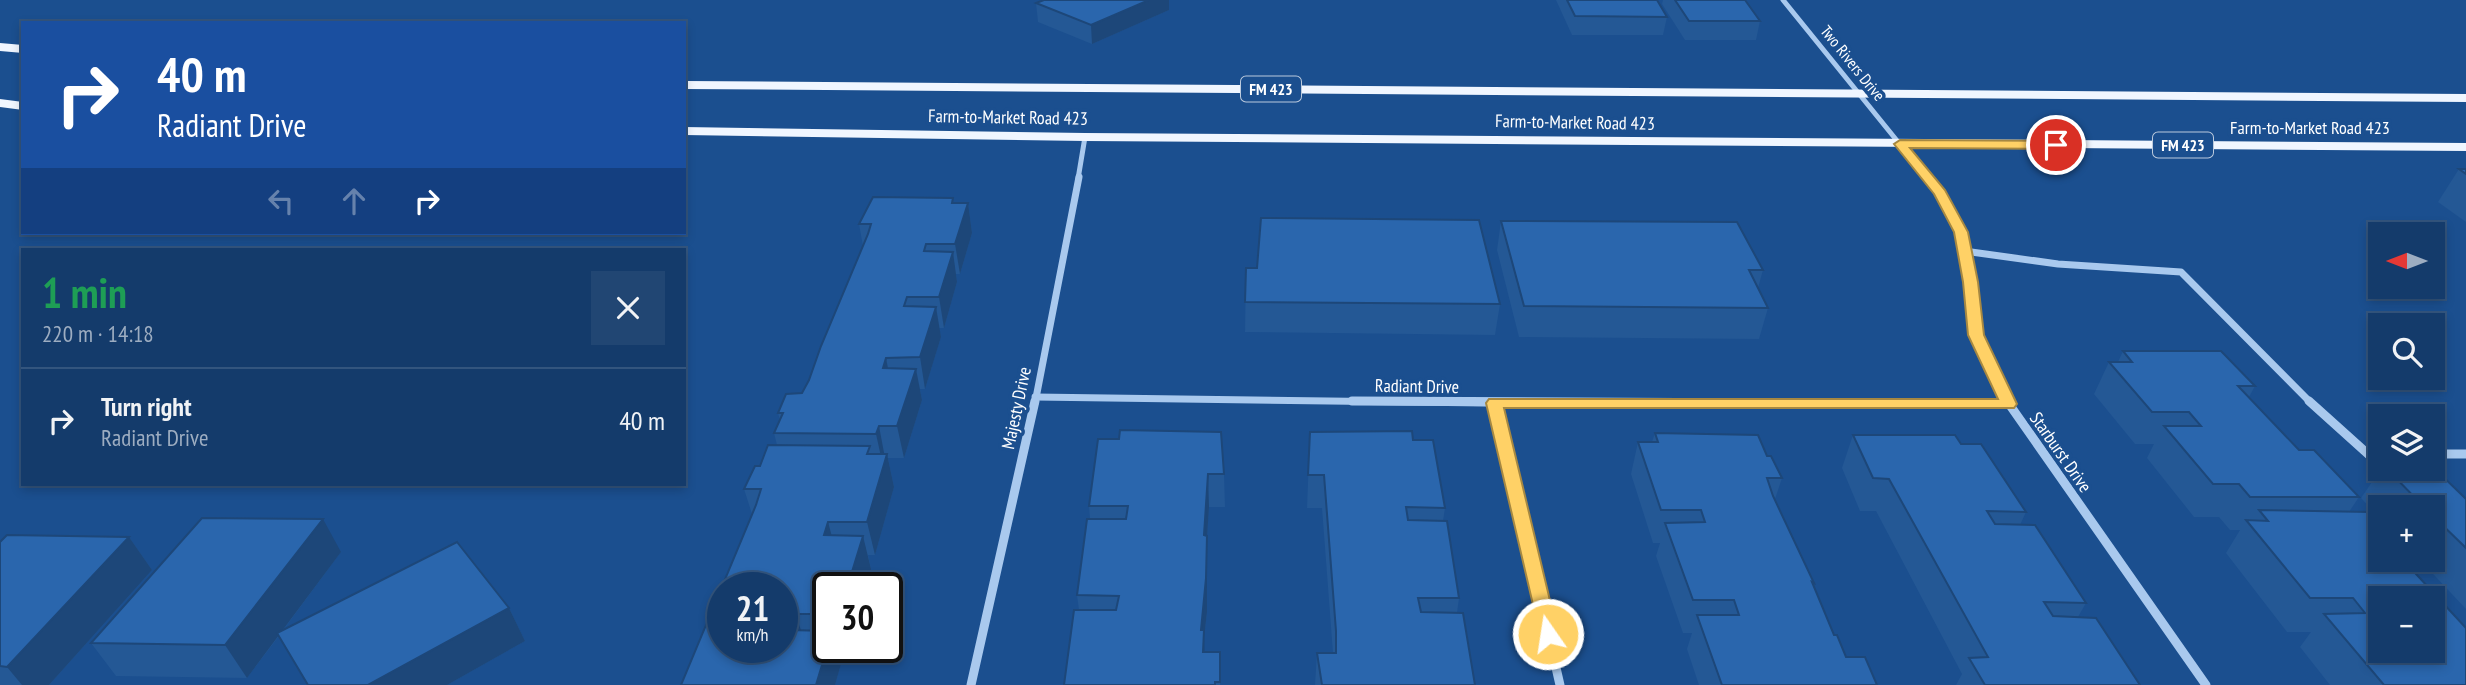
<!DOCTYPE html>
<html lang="en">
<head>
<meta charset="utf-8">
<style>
	body { margin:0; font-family:"PT Sans Narrow",sans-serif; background:#214673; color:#f1f3f6; height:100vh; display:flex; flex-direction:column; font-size:26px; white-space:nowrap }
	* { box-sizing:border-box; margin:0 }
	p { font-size:23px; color:#9dadc1 }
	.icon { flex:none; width:38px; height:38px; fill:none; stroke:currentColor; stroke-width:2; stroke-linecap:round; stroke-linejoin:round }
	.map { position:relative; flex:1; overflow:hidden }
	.details { position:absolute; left:21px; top:248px; width:665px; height:238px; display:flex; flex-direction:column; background:#143b6b; border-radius:0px; box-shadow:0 4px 10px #0003,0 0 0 2px #33557e }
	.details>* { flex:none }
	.top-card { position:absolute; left:21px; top:21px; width:665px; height:214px; border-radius:0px; box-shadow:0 4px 10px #0003,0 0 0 2px #33557e; background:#1a4fa0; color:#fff; overflow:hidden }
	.needle { width:46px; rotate:270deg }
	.fabs { position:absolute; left:2368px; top:222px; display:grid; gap:14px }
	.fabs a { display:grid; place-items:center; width:77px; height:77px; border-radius:0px; background:#143b6b; box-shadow:0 4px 10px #0003,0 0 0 2px #33557e; font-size:35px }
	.speed { position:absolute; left:707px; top:572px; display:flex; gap:14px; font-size:35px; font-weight:700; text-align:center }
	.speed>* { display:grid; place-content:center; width:91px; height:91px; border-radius:50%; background:#143b6b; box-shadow:0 4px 10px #0003,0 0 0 2px #33557e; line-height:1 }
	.speed small { font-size:18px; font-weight:400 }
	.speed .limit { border:4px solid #111; border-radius:10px; background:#fff; color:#111 }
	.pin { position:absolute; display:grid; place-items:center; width:60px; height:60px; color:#fff; margin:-30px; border:4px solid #fff; border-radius:50%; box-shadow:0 2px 7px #0007 }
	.me { position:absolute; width:77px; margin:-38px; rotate:347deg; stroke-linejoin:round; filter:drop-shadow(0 0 5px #0008) }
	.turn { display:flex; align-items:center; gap:24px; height:147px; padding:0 21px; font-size:32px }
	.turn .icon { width:91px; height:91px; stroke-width:2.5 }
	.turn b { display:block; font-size:49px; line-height:60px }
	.lanes { display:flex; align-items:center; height:66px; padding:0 21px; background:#0003; justify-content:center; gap:35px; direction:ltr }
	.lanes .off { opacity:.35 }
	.round { display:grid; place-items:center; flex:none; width:74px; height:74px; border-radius:0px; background:#214673 }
	.head { display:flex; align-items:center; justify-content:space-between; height:119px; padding:0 21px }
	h1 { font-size:42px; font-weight:600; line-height:52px; color:#1e9e55 }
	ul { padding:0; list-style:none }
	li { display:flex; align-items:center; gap:21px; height:105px; padding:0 21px; border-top:2px solid #33557e }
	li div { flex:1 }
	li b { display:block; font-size:26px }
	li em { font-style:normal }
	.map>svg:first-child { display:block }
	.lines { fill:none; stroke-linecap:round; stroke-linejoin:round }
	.street-far2 { stroke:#a9c9ee; stroke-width:5 }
	.street-far1 { stroke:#a9c9ee; stroke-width:7 }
	.street { stroke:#a9c9ee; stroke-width:9 }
	.primary { fill:#f0f6ff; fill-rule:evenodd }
	.wall { fill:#245895 }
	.shaded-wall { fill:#1d4779 }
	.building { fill:#2a66ad; stroke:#1d4779; stroke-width:2; fill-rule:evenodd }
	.route { fill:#ffd166; stroke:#a68842; stroke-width:2 }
	.labels { text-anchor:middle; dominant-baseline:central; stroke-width:7; stroke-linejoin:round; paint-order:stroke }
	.far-street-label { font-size:16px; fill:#fff; stroke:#1b4f8f }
	.shield { fill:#1b4f8f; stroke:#bbcadd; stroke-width:2 }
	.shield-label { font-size:16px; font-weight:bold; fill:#fff }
	.street-label { font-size:18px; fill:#fff; stroke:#1b4f8f }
</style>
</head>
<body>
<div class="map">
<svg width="2466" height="685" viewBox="0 0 2466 685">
	<rect width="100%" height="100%" fill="#1b4f8f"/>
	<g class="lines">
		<!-- street-far2 -->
		<g class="street-far2">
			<polyline points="1783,0 1928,179"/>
			<polyline points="1078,179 1085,137"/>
		</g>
		<!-- street-far1 -->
		<g class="street-far1">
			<polyline points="1927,177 1940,193 1961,232 1971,282 1976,335 2007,403"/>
			<polyline points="1964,251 2058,264 2181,272 2311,403"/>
			<polyline points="1035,397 1486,403"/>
			<polyline points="1035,403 1079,177"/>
		</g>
		<!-- street -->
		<g class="street">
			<polyline points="1352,401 2008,404"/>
			<polyline points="2007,401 2206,685"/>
			<polyline points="2309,401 2369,455 2380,455"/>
			<polyline points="1495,403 1560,685"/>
			<polyline points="2432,454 2466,454"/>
			<polyline points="971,685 1035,401"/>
		</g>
		<!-- primary -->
		<g class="primary">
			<polygon points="0,43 23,45 23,53 0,51"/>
			<polygon points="684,81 2466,94 2466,102 684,89"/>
			<polygon points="0,99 23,102 23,110 0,107"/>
			<polygon points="684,127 1085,133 2466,143 2466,151 1085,141 684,135"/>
		</g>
	</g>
	<!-- wall -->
	<g class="wall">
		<polygon points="1044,0 1169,0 1169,10 1092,44 1038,22 1036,3"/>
		<polygon points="1556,0 1657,0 1667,17 1663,35 1572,35"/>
		<polygon points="1663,0 1745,0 1760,21 1756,40 1685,40 1662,4"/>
		<polygon points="2459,169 2466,169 2466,222 2438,202"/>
		<polygon points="954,203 968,203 972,233 960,274 956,274 957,282 944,328 939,328 941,337 925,389 920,389 922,400 904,458 888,458 894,487 875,555 868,555 871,569 828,588 828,648 837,648 841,664 835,685 681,685 752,514 744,489 777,445 774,433 780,420 778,413 802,393 809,380 863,246 859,224"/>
		<polygon points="1501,221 1763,270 1758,288 1768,308 1759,339 1519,337 1497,250"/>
		<polygon points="1246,268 1257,268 1500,304 1495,335 1245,332"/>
		<polygon points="2123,351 2255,386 2249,397 2299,450 2359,497 2349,512 2421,561 2413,571 2466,685 2330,685 2300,647 2311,632 2287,632 2226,553 2240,530 2230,530 2219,517 2194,517 2147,458 2154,444 2135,444 2094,394 2109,362 2118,362"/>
		<polygon points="1310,432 1413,440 1445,508 1443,521 1459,598 1457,613 1475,685 1315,685 1317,653 1333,653 1322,508 1307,508"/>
		<polygon points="1655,433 1767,456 1782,478 1775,499 1814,583 1813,585 1834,635 1846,657 1877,685 1699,685 1687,649 1692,633 1683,633 1656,556 1660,543 1653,543 1631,474 1638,442 1652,442"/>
		<polygon points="1853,435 1961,444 2026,512 2020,525 2086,603 2078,617 2140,685 1956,685 1962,674 1876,511 1860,511 1842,468"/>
		<polygon points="1098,439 1224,474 1225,507 1209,507 1207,536 1207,612 1204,638 1204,652 1220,652 1220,685 1215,685 1079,610 1077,595 1090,519 1089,506"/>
		<polygon points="2381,469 2432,469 2466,499 2466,609 2420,560 2432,560 2432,508 2380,508 2380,518 2361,498"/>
		<polygon points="129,537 152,570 49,685 0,685 0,542"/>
		<polygon points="341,552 284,629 509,608 525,641 447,685 308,685 279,636 247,678 116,676 91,643"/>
	</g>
	<!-- shaded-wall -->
	<g class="shaded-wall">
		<polygon points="1149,0 1169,0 1169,10 1092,44 1091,25"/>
		<polygon points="968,203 972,233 960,274 955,244"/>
		<polygon points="953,252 957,282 944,328 939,297"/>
		<polygon points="936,307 941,337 925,389 920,357"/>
		<polygon points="886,358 892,389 883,368"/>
		<polygon points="916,369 922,400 904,458 897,426"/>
		<polygon points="879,426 885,458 883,466 876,434"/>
		<polygon points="887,454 894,487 875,555 867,522"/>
		<polygon points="1208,474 1209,507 1205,568 1204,535"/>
		<polygon points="323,519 341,552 247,678 225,645"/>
		<polygon points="828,522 837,555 824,535"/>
		<polygon points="863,536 871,569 865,588 847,588"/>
		<polygon points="1207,536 1207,612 1204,638 1205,664 1203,685 1201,630"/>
		<polygon points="129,537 152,570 49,685 22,685 7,667"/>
		<polygon points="509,608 525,641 447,685 368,685"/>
		<polygon points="796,614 806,647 791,630"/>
		<polygon points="828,645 828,648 837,648 841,664 835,685 816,685"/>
	</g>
	<!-- building -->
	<g class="building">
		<polygon points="1044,0 1149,0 1091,25 1036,3"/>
		<polygon points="1567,0 1657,0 1667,17 1575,16"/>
		<polygon points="1675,0 1745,0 1760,21 1689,21"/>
		<polygon points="2459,169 2466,169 2466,174"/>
		<polygon points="873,197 953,198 952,203 968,203 955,244 926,244 924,251 953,252 939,297 907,297 904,306 936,307 920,357 886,358 883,368 916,369 897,426 879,426 876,434 774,433 783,413 778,413 786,394 802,393 809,380 821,346 868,234 871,224 859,224"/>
		<polygon points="1261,218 1479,220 1500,304 1245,302 1246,268 1257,268"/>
		<polygon points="1501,221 1737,222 1763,270 1749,270 1768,308 1524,306"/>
		<polygon points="2123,351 2221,351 2255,386 2238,386 2299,450 2314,450 2359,497 2250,497 2239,484 2213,484 2164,426 2201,426 2189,412 2152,412 2109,362 2132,362"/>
		<polygon points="1120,430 1221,432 1224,474 1208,474 1204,535 1207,536 1206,578 1201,630 1204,630 1203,652 1220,652 1220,682 1215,682 1215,685 1064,685 1074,610 1116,610 1119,596 1077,595 1087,519 1126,519 1128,506 1089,506 1098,439 1119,439"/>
		<polygon points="1412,431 1413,440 1433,440 1445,508 1406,507 1408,520 1447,521 1459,598 1418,598 1421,612 1463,613 1475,685 1322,685 1317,653 1336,653 1336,631 1324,475 1308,475 1310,432"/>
		<polygon points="1655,433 1758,435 1767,456 1771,456 1782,478 1767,478 1773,496 1814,583 1812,582 1834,635 1837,635 1846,657 1865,657 1877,685 1722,685 1697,615 1739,615 1734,600 1693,600 1665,523 1705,522 1701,510 1661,510 1638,442 1658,442"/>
		<polygon points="1853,435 1955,435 1961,444 1981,444 2026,512 1987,511 1995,524 2035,525 2086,603 2044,602 2053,616 2096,618 2140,685 1985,685 1969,658 1988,657 1889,479 1873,478"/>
		<path d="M 768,445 L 870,446 L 867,454 L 887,454 L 867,522 L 828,522 L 824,535 L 863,536 L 847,588 L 828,588 L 828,614 L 796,614 L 791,630 L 828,631 L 828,645 L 816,685 L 681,685 L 756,505 L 761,489 L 744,489 L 755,466 L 760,466 ZM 723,588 L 782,588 L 782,648 L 723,648 Z"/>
		<polygon points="2432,466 2466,499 2466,548 2432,515 2432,508 2425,508 2387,469 2432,469"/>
		<path d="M 2259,510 L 2370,512 L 2380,522 L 2380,560 L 2419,560 L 2421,561 L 2405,562 L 2466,628 L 2466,685 L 2384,685 L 2324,614 L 2365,613 L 2353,598 L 2310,598 L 2246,520 L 2268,521 ZM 2380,598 L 2432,598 L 2432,651 L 2380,651 Z"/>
		<polygon points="202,518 323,519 225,645 91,643"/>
		<polygon points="7,535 129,537 7,667 0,666 0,542"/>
		<polygon points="457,542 509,608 368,685 308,685 277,633"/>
	</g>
	<!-- route -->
	<polygon class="route" points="1900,140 2056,141 2063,145 2056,149 1910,148 1945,190 1968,232 1978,282 1984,335 2017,404 2014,408 1504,408 1558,634 1555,639 1548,642 1541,639 1486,403 1489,399 1998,399 1968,335 1963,282 1954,232 1934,194 1894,144"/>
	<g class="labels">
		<!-- far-street labels -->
		<g class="far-street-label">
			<text transform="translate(1853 63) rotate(51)">Two Rivers Drive</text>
		</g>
		<!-- shield labels -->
		<g class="shield">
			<rect x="1241" y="76.5" width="60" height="25" rx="5"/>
			<rect x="2153" y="132.5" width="60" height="25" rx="5"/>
		</g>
		<g class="shield-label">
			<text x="1271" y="89">FM 423</text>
			<text x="2183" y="145">FM 423</text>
		</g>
		<!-- street labels -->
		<g class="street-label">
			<text transform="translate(1008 117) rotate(1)">Farm-to-Market Road 423</text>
			<text transform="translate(1575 122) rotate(1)">Farm-to-Market Road 423</text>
			<text x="2310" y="127">Farm-to-Market Road 423</text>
			<text transform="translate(1417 386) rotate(1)">Radiant Drive</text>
			<text transform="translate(1016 408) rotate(-78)">Majesty Drive</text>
			<text transform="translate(2061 452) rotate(55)">Starburst Drive</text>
		</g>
	</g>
</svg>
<div class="fabs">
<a><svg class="needle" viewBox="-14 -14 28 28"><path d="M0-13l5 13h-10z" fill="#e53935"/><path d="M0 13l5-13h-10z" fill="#9dadc1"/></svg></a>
<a><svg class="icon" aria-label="search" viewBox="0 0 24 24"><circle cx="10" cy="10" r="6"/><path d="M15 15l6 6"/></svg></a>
<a><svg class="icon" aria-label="layers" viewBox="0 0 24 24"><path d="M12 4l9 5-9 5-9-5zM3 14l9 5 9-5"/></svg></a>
<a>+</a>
<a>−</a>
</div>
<div class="speed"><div>21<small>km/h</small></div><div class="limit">30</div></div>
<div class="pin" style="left:2056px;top:145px;background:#d93025"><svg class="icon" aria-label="arrive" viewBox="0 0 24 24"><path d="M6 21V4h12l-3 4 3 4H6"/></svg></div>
<svg class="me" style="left:1548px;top:634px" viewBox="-20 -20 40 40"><circle r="17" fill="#ffd166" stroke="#fff" stroke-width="3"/><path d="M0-11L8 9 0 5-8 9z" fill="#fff"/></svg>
<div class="top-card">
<div class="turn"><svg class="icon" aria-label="right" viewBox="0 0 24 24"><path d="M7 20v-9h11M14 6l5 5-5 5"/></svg><div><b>40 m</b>Radiant Drive</div></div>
<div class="lanes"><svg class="icon off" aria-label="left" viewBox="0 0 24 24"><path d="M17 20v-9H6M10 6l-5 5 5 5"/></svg><svg class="icon off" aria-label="ahead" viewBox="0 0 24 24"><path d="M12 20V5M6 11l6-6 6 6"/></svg><svg class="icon" aria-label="right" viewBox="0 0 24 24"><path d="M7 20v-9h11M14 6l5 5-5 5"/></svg></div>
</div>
<section class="details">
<div class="head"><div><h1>1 min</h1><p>220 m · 14:18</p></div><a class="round"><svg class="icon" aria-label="close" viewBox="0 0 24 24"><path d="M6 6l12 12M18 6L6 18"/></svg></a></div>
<ul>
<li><svg class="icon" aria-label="right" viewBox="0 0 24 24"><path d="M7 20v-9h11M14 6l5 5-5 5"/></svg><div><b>Turn right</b><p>Radiant Drive</p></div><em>40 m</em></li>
</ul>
</section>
</div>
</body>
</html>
